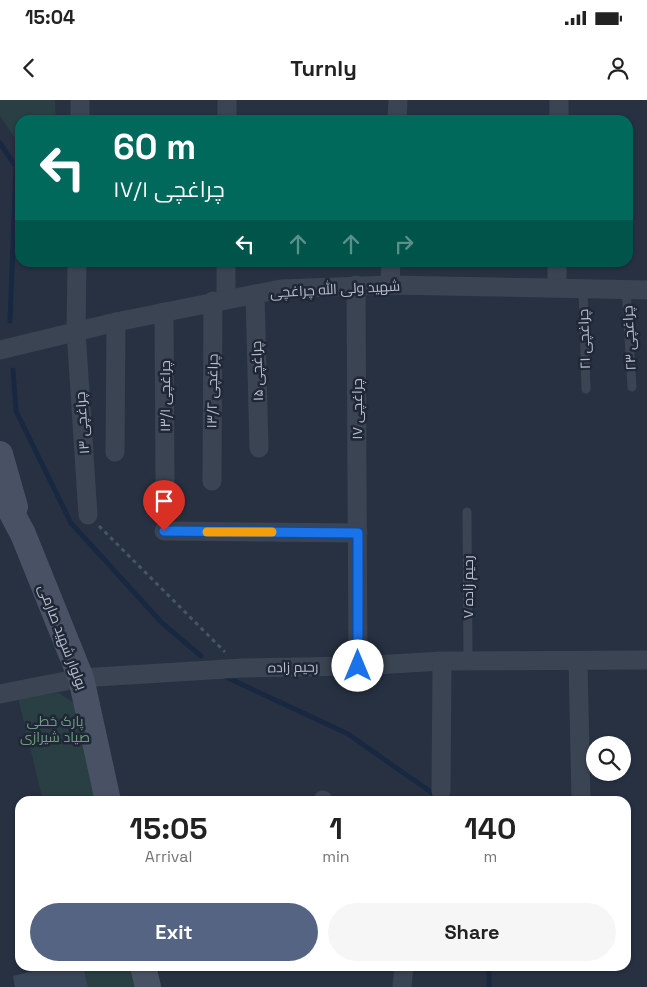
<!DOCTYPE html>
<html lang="en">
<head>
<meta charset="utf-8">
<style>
	body { margin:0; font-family:"Space Grotesk",Cairo,sans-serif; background:#f6f6f6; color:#222; height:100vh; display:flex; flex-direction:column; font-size:19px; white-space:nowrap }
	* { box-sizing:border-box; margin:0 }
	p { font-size:16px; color:#767676 }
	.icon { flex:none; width:28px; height:28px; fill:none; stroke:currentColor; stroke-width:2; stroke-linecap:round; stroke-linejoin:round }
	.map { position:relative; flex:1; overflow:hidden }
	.side { position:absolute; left:15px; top:696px; width:616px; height:175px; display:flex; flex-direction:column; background:#fff; border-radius:15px; box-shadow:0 1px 4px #0004 }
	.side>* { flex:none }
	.hud { position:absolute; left:15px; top:15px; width:618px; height:152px; border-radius:15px; box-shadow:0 1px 4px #0004; background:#00695c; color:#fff; overflow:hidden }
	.controls { position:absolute; left:586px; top:636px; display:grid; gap:10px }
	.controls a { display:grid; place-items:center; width:45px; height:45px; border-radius:50%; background:#fff; box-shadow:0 1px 4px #0004; font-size:25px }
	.pin { position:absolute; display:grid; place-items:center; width:42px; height:42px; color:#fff; margin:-51px -21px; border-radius:50% 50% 50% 0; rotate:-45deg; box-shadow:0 0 5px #0007 }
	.pin .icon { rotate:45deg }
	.me { position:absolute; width:55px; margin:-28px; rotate:0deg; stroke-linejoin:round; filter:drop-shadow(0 0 4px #0008) }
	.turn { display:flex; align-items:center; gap:18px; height:105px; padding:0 15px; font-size:22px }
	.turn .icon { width:65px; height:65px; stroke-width:2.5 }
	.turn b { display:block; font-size:35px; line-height:42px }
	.lanes { display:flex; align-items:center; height:48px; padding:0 15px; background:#0003; justify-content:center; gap:25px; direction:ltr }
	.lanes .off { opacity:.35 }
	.eta { display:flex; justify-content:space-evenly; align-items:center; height:85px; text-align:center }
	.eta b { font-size:30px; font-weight:800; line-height:35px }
	.button { display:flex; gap:10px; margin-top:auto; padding:10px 15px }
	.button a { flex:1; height:58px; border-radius:30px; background:#546482; color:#fff; font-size:20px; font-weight:800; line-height:58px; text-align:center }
	.button a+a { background:#f6f6f6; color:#222 }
	.status { display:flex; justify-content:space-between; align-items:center; height:35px; padding:0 25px; background:#fff; direction:ltr }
	.status svg { height:14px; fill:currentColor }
	header { display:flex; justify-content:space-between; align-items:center; height:65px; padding:0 15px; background:#fff; font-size:22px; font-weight:800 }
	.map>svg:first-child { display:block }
	.green { fill:#293f43 }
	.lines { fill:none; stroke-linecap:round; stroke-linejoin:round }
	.stream { stroke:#192841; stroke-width:5 }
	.building { fill:#394558 }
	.path { stroke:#42585b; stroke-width:3; stroke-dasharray:4 4; stroke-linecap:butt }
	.lane { stroke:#3b4452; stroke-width:9 }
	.street { stroke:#3b4452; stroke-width:19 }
	.secondary { stroke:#495265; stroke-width:26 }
	.route-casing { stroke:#114b97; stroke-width:12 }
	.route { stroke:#1a73e8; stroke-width:9 }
	.slow { stroke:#f59e0b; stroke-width:9 }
	.labels { text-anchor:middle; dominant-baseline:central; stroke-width:5; stroke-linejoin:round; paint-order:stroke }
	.street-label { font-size:14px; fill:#b8bfcc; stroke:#202837 }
	.park-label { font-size:14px; fill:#6f9d7c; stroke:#202837 }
</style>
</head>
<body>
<div class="status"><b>15:04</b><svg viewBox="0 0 49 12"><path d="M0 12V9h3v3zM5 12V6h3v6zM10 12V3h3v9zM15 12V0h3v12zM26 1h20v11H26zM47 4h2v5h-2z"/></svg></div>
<header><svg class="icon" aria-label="back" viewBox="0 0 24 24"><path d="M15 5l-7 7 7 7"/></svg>Turnly<svg class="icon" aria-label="person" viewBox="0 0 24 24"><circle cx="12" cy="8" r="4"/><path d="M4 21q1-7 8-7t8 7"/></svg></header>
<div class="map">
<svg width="647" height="887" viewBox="0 0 647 887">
	<rect width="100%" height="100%" fill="#273142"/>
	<!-- green -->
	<g class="green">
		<polygon points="0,0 55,0 56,20 20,20 20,45 0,16"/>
		<polygon points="59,593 78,606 100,701 43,701 18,598"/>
		<polygon points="83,866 137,866 141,887 88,887"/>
	</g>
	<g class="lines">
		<!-- stream -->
		<g class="stream">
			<polyline points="0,43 16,67 10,221"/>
			<polyline points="13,270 16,311 71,423 162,523 201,556"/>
			<polyline points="226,577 348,634 435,695 440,701"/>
			<polyline points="489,887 489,866"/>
		</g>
	</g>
	<!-- building -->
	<polygon class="building" points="54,866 83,866 88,887 15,887 13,876"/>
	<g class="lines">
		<!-- path -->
		<polyline class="path" points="99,426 225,552"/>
		<!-- lane -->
		<g class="lane">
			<polyline points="583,189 586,289"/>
			<polyline points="626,189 632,287"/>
			<polyline points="467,412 468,561"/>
		</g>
		<!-- street -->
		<g class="street">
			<polyline points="80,20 80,0"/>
			<polyline points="227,20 227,0"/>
			<polyline points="397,20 398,0"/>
			<polyline points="559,20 559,0"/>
			<polyline points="77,162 76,231 88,415"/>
			<polyline points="356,185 358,566"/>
			<polyline points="390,185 391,162"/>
			<polyline points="557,188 557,162"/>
			<polyline points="255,194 259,348"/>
			<polyline points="226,199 226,162"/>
			<polyline points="164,212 165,380"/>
			<polyline points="0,250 116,222 281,189 390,185 647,190"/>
			<polyline points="115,352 116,222"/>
			<polyline points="212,381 213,201"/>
			<polyline points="164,431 358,433"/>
			<polyline points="578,561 581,701"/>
			<polyline points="0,594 81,578 242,568 358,566 442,561 647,560"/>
			<polyline points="441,691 442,561"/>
			<polyline points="323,700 323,701"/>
			<polyline points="402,887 404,866"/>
		</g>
		<!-- secondary -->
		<g class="secondary">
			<polyline points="0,354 15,407"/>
			<polyline points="0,391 23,434 81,578 108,701"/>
			<polyline points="143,866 148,887"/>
		</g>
	</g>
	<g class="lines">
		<defs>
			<polyline id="route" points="164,431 358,433 358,566"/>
		</defs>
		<!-- route casing -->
		<use href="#route" class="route-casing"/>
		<!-- route -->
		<use href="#route" class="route"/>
		<!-- slow -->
		<polyline class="slow" points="207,432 272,432"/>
	</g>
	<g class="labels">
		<!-- street labels -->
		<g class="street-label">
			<text transform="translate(335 189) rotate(-3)">شهید ولی الله چراغچی</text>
			<text transform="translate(629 238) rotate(-93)">چراغچی ۲۳</text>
			<text transform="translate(584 239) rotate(-92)">چراغچی ۲۱</text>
			<text transform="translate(257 271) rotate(-92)">چراغچی ۱۵</text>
			<text transform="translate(212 291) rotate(-89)">چراغچی ۱۳/۲</text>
			<text transform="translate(165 296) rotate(-90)">چراغچی ۱۳/۱</text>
			<text transform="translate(357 309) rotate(-90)">چراغچی ۱۷</text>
			<text transform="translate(82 323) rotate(-94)">چراغچی ۱۳</text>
			<text transform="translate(468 487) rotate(-90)">رحیم زاده ۷</text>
			<text transform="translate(63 537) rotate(69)">بولوار شهید صارمی</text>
			<text transform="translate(293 567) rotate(-1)">رحیم زاده</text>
		</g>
		<!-- park labels -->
		<g class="park-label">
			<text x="55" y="621">پارک خطی<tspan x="55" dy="16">صیاد شیرازی</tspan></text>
		</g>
	</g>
</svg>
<div class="controls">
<a><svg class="icon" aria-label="search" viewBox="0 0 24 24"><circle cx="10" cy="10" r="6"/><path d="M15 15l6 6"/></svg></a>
</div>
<div class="pin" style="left:164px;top:431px;background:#d93025"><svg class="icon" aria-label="arrive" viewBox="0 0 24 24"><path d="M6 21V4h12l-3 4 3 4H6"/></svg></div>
<svg class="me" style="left:358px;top:566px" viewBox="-20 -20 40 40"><circle r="19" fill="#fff"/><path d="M0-13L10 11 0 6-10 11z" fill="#1a73e8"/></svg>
<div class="hud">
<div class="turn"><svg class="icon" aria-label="left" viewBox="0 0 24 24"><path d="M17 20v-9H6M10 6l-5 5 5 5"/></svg><div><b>60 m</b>چراغچی ۱۷/۱</div></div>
<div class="lanes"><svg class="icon" aria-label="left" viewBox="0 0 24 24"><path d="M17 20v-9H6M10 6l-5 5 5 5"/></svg><svg class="icon off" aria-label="ahead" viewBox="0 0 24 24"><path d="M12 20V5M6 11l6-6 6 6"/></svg><svg class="icon off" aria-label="ahead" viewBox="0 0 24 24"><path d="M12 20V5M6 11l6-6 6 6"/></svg><svg class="icon off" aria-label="right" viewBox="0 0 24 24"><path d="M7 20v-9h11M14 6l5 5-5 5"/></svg></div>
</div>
<section class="side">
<div class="eta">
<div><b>15:05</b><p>Arrival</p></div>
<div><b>1</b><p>min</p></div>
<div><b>140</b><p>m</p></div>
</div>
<div class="button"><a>Exit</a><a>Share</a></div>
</section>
</div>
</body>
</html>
